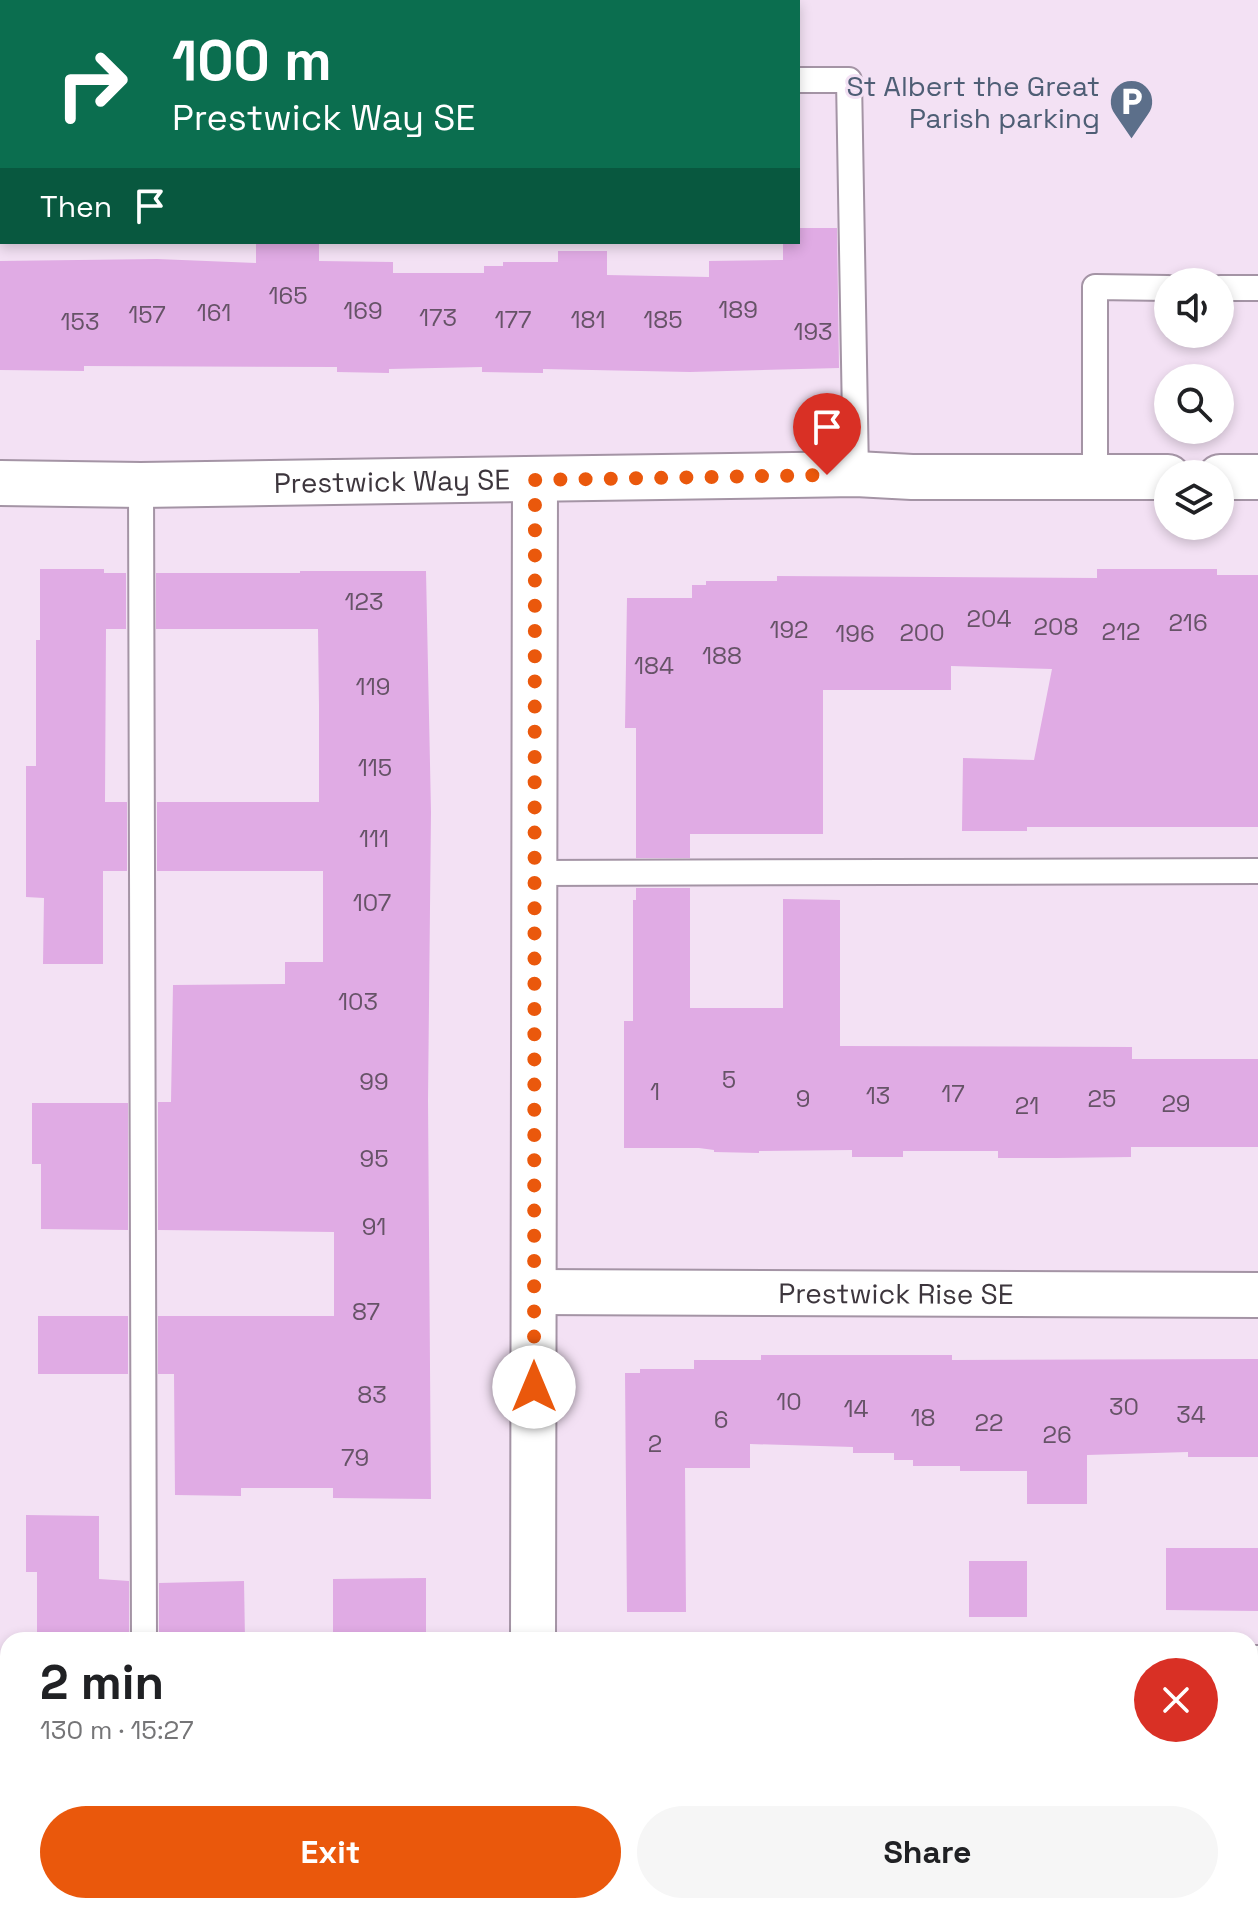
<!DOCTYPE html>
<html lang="en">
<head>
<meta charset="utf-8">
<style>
	body { margin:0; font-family:"Space Grotesk",sans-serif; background:#f6f6f6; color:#202124; height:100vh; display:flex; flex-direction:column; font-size:30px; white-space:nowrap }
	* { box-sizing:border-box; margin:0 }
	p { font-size:26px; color:#757577 }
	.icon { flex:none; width:44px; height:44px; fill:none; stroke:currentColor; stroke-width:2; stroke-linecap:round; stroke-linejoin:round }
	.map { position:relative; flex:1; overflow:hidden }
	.sheet { position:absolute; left:0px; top:1632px; width:1258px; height:282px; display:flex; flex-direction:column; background:#fff; border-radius:24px 24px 0 0; box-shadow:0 4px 12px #0003 }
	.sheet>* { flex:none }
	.hud { position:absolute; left:0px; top:0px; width:800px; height:244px; box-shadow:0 4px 12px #0003; background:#0b6e4f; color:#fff; overflow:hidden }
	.controls { position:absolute; left:1154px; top:268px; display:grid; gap:16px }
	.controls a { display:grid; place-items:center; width:80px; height:80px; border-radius:50%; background:#fff; box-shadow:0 4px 12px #0003; font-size:40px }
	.pin { position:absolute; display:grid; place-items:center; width:68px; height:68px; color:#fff; margin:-82px -34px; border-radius:50% 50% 50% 0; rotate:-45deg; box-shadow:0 0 8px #0007 }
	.pin .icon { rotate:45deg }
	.me { position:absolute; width:88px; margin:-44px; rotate:0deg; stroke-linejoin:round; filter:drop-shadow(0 0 6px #0008) }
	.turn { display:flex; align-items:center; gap:28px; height:168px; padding:0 40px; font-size:36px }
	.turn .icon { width:104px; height:104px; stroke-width:2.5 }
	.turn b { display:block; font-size:56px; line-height:68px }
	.then { display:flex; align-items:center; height:76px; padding:0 40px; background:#0003; gap:16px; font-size:30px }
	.round { display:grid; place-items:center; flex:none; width:84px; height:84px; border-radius:42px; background:#f6f6f6 }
	.overview { display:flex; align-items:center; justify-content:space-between; height:136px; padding:0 40px }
	h1 { font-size:48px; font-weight:700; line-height:60px }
	.primary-button { display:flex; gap:16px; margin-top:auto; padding:16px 40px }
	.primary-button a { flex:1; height:92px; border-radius:48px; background:#ea580c; color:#fff; font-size:32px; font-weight:700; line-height:92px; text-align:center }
	.primary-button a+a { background:#f6f6f6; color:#202124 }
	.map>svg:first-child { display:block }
	.building { fill:#e0abe4 }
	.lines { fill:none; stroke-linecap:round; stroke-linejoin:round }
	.service-casing { stroke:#a494a5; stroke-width:28 }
	.minor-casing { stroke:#a494a5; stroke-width:48 }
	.service { stroke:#fff; stroke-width:24 }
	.minor { stroke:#fff; stroke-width:44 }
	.route { stroke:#ea580c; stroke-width:14; stroke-dasharray:0 25.2 }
	.labels { text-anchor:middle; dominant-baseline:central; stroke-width:6; stroke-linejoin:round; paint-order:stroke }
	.number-label { font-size:24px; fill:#665367 }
	.service-label { font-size:28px; fill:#4e5e75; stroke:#f3e1f4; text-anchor:end }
	.street-label { font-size:28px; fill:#3d363d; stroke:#f3e1f4 }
</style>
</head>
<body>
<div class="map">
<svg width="1258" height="1913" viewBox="0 0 1258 1913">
	<rect width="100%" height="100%" fill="#f3e1f4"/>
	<!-- building -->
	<g class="building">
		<polygon points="798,228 837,228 839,368 690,372 543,369 543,373 482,372 482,367 389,369 389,373 337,372 337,367 84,366 84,371 0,370 0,261 157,259 256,263 256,242 319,242 319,261 393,262 393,273 484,273 484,266 503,266 503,262 558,262 558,251 607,251 607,275 709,277 709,261 783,260 783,242 798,242"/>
		<polygon points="40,569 104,569 104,573 126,573 126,629 106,629 105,802 127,802 127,871 103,871 103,964 43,964 44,898 26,897 26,766 36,766 36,640 40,640"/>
		<polygon points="1097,569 1217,569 1217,575 1258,575 1258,827 1027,827 1027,831 962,831 963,758 1034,760 1052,669 951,666 951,690 823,690 823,834 690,834 690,858 636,858 636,728 625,728 627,598 692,598 692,585 706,585 706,581 777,581 777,576 1097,578"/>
		<polygon points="300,571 426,571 431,812 428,1100 431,1499 333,1498 333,1488 241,1488 241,1496 175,1495 174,1374 158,1374 158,1316 334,1316 334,1232 158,1230 158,1102 171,1102 173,985 285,984 285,962 323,962 323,871 157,871 157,802 319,802 319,706 318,629 156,629 156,573 300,573"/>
		<polygon points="636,888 690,888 690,1008 783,1008 783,899 840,900 840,1046 1132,1047 1132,1059 1258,1059 1258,1147 1131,1147 1131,1157 1057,1158 998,1158 998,1151 903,1151 903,1157 852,1157 852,1150 759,1151 759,1153 714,1152 714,1150 699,1148 624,1148 624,1021 633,1021 633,900 636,900"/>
		<polygon points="32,1103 128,1103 128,1230 41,1229 41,1164 32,1164"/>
		<rect x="38" y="1316" width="90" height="58"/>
		<polygon points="761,1355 952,1355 952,1360 1258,1359 1258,1457 1188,1457 1188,1452 1087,1455 1087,1504 1027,1504 1027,1471 960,1471 960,1466 913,1466 913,1460 894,1460 894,1453 853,1453 853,1447 750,1444 750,1468 685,1468 686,1612 627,1612 625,1373 640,1373 640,1369 694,1369 694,1360 761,1360"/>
		<polygon points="26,1515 99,1516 99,1579 129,1581 129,1640 37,1640 37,1572 26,1572"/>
		<polygon points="1166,1548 1258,1548 1258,1611 1166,1610"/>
		<rect x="969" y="1561" width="58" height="56"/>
		<polygon points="426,1578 426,1640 333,1640 333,1579"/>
		<polygon points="244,1581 245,1640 159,1640 159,1583"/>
	</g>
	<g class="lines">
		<defs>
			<g id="service">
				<polyline points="798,80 849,80 856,474"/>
				<polyline points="0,85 2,85"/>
				<polyline points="1220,288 1258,288"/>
				<polyline points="1095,477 1095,287 1168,288"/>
				<polyline points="141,485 144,1640"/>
				<polyline points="535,873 1258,871"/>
				<polyline points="1250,1658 1258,1658"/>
				<polyline points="145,1906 145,1913"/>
			</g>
			<g id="minor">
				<polyline points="1220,477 1258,477"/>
				<path id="s1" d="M 0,483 L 141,485 L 856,474 L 912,477 L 1168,477"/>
				<path id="s2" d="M 534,1292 L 1258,1295"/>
				<polyline points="533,1640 535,480"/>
				<polyline points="532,1913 532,1906"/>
			</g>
		</defs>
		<!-- service casing -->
		<use href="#service" class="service-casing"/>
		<!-- minor casing -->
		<use href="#minor" class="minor-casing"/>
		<!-- service -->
		<use href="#service" class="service"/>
		<!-- minor -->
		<use href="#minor" class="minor"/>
	</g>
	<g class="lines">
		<!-- route -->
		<polyline class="route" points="534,1387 535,480 827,475"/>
	</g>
	<!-- icons -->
	<defs>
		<symbol id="parking-pin" viewBox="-11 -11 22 30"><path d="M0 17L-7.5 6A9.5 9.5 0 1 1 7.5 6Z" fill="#5c6f8a" stroke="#f3e1f4"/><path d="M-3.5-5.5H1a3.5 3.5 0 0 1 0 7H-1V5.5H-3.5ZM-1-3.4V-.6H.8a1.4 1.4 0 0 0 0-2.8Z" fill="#fff"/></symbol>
	</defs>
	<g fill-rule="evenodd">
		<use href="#parking-pin" x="1106" y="76" width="51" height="69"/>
	</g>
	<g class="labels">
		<!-- number labels -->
		<g class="number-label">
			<text x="288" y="295">165</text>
			<text x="738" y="309">189</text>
			<text x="363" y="310">169</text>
			<text x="214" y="312">161</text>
			<text x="147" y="314">157</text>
			<text x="438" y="317">173</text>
			<text x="513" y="319">177</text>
			<text x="588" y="319">181</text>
			<text x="663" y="319">185</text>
			<text x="80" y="321">153</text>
			<text x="813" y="331">193</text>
			<text x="364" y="601">123</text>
			<text x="989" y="618">204</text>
			<text x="1188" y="622">216</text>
			<text x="1056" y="626">208</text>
			<text x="789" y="629">192</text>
			<text x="1121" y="631">212</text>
			<text x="922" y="632">200</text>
			<text x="855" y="633">196</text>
			<text x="722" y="655">188</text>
			<text x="654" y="665">184</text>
			<text x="373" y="686">119</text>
			<text x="375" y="767">115</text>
			<text x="374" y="838">111</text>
			<text x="372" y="902">107</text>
			<text x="358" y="1001">103</text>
			<text x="729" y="1079">5</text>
			<text x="374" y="1081">99</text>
			<text x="655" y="1091">1</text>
			<text x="953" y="1093">17</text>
			<text x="878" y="1095">13</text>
			<text x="803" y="1098">9</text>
			<text x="1102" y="1098">25</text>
			<text x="1176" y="1103">29</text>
			<text x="1027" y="1105">21</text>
			<text x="374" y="1158">95</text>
			<text x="374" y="1226">91</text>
			<text x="366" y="1311">87</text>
			<text x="372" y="1394">83</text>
			<text x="789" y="1401">10</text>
			<text x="1124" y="1406">30</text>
			<text x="856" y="1408">14</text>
			<text x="1191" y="1414">34</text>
			<text x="923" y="1417">18</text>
			<text x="721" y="1419">6</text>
			<text x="989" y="1422">22</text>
			<text x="1057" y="1434">26</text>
			<text x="655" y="1443">2</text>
			<text x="355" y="1457">79</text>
		</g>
		<!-- service labels -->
		<g class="service-label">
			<text x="1100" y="86">St Albert the Great<tspan x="1100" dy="32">Parish parking</tspan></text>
		</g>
		<!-- street labels -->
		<g class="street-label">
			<text stroke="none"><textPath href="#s1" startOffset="392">Prestwick Way SE</textPath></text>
			<text stroke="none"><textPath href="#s2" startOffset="362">Prestwick Rise SE</textPath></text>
		</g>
	</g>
</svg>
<div class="controls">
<a><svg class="icon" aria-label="sound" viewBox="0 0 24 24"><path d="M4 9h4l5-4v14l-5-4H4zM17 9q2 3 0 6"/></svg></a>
<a><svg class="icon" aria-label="search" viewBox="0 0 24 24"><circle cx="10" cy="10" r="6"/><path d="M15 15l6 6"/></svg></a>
<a><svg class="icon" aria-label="layers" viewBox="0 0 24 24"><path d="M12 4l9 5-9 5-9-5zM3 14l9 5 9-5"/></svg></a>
</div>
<div class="pin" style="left:827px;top:475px;background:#d93025"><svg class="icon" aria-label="arrive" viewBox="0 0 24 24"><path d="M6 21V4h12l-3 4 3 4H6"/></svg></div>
<svg class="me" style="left:534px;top:1387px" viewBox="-20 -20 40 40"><circle r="19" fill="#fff"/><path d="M0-13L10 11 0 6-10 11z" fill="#ea580c"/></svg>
<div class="hud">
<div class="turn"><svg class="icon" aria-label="right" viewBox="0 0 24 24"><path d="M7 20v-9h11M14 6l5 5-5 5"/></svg><div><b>100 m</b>Prestwick Way SE</div></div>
<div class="then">Then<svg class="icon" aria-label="arrive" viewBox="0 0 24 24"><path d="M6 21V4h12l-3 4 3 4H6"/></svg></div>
</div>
<section class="sheet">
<div class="overview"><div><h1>2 min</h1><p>130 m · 15:27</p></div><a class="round" style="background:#d93025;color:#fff"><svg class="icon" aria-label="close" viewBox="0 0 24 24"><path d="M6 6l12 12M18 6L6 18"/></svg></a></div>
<div class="primary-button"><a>Exit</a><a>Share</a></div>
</section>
</div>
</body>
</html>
